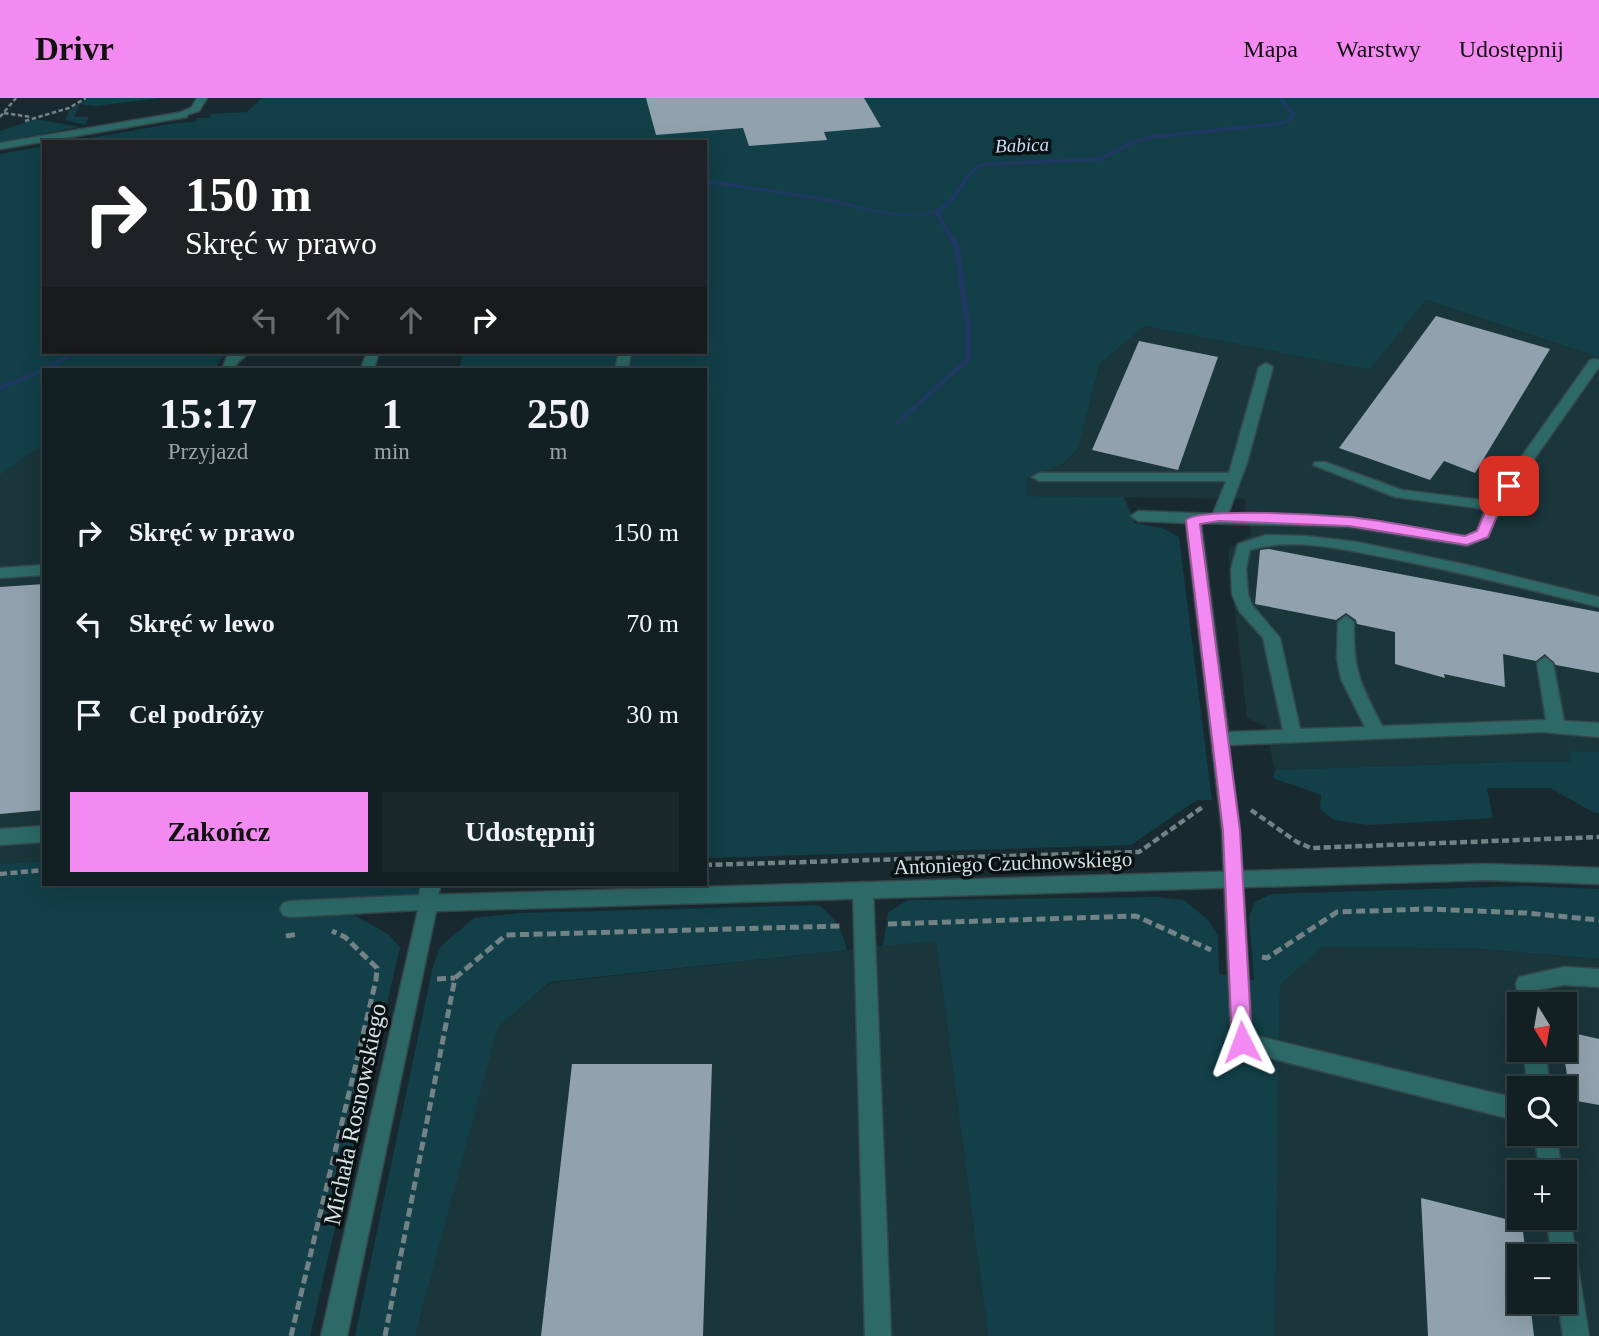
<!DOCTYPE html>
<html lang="pl">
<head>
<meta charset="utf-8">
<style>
	body { margin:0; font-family:Georgia,serif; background:#1b282b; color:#f1f3f6; height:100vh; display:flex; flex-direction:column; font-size:26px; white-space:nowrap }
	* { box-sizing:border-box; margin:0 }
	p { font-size:23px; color:#9ca3a6 }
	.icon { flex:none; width:38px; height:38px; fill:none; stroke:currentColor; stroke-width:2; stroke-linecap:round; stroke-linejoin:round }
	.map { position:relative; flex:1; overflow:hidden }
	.sheet { position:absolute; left:42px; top:270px; width:665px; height:518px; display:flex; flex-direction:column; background:#122023; border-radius:0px; box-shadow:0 7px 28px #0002,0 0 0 2px #313e41 }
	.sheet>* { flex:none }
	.top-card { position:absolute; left:42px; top:42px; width:665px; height:214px; border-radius:0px; box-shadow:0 7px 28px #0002,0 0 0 2px #313e41; background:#202124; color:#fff; overflow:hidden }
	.needle { width:46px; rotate:169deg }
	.tools { position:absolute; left:1507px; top:894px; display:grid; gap:14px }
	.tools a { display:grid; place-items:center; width:70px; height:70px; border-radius:0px; background:#122023; box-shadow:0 7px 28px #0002,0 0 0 2px #313e41; font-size:35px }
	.pin { position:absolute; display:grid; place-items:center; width:60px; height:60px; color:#fff; margin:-30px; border-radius:14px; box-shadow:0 4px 10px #0006 }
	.me { position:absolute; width:77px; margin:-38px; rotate:357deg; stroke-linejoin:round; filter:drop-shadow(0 0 5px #0008) }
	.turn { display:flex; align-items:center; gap:24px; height:147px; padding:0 28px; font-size:32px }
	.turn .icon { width:91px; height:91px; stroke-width:2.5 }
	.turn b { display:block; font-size:49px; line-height:60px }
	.lanes { display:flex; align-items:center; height:66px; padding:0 28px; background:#0003; justify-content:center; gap:35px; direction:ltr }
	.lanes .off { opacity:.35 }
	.eta { display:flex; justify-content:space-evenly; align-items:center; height:119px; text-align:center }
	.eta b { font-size:42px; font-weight:700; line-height:49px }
	.button { display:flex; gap:14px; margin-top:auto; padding:14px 28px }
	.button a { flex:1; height:80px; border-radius:0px; background:#f38af2; color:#111; font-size:28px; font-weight:700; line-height:80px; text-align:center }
	.button a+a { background:#1b282b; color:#f1f3f6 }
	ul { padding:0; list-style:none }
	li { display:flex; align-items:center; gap:21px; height:91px; padding:0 28px }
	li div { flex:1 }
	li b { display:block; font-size:26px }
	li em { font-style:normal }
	header { display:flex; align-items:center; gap:42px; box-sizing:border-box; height:98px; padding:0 35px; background:#f38af2; color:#111 }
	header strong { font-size:33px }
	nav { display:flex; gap:38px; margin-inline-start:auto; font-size:24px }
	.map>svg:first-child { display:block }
	.built { fill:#1a363b; fill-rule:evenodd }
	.green { fill:#123f48 }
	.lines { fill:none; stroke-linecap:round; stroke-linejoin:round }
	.stream { fill:#1f3963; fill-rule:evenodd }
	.building { fill:#91a2ae }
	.service-casing { stroke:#36474c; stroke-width:3 }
	.minor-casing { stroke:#36474c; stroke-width:3 }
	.path-far2 { stroke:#738285; stroke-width:2.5; stroke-dasharray:4.5 2.5; stroke-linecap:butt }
	.path-far1 { stroke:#738285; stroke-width:4.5; stroke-dasharray:7 3.5; stroke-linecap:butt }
	.path { stroke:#738285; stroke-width:5; stroke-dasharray:9 4.5; stroke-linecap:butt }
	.service { fill:#2c6967; fill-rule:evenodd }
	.minor { fill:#2c6967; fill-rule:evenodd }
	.route { fill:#f38af2; stroke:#9e5a9d; stroke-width:2 }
	.labels { text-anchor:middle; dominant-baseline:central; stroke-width:7; stroke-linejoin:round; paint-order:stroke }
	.far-water-label { font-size:19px; font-style:italic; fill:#c9dbf8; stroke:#091113 }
	.street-label { font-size:21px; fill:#d6e2e4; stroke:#091113 }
	.near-street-label { font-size:24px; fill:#d6e2e4; stroke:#091113 }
</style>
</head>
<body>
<header>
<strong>Drivr</strong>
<nav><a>Mapa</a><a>Warstwy</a><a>Udostępnij</a></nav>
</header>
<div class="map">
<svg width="1599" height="1238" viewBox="0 0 1599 1238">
	<rect width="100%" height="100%" fill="#182a2f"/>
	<!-- built -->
	<g class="built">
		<polygon points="1426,202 1599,259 1599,654 1569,653 1570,664 1512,664 1275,672 1265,628 1247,620 1228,451 1251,437 1244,401 1028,398 1026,380 1063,366 1078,351 1100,266 1145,228 1370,272"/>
		<polygon points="44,346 44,763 0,766 0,377"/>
		<polygon points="936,842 988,1238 415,1238 497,929 550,885"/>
		<path d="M 1389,848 L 1471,850 L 1599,861 L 1599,1238 L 1275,1238 L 1280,887 L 1321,849 ZM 1519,906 L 1564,906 L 1564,952 L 1519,952 ZM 1519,990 L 1564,990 L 1564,1036 L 1519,1036 ZM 1519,1074 L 1564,1074 L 1564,1120 L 1519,1120 ZM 1519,1158 L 1564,1158 L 1564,1204 L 1519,1204 Z"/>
	</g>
	<!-- green -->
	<g class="green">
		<polygon points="88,0 160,0 95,8 80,6 74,19 89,19 85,27 65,22 69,13"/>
		<polygon points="262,0 1599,0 1599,259 1426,202 1370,272 1145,228 1100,266 1078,351 1063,366 1027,380 1028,398 1124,399 1135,425 1162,430 1179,439 1212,702 1197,702 1131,747 705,760 705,271 459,271 463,254 705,254 705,44 68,44 176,25 195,24 197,20 209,20 211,16 247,14"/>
		<polygon points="36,21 79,29 0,44 0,33"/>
		<polygon points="44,48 44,254 231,254 220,261 216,271 44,271 44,346 0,377 0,56"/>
		<polygon points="1569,653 1599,654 1599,715 1593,714 1550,690 1487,690 1493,720 1369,727 1334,722 1320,711 1321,697 1273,680 1275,672 1512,664 1570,664"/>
		<polygon points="44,763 44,786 431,786 428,805 341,810 388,836 400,849 310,1238 0,1238 0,766"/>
		<polygon points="1523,788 1599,791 1599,861 1471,850 1322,849 1280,887 1275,1238 988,1238 936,843 883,848 888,815 907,802 1156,799 1184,802 1208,822 1218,838 1219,876 1254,882 1249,818 1255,804 1271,796"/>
		<path d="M 818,807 C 835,819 842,831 847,852 L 550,884 L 498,929 L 415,1238 L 355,1238 L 433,868 L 441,848 L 474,820 L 519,815 Z"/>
	</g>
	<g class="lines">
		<!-- stream -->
		<g class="stream">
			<path d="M 1278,0 L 1283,0 L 1296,17 L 1290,24 L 1276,28 L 1150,41 L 1137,44 L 1101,63 L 983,68 C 964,78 960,104 939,114 L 959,147 L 971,228 L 971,262 L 899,326 L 897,327 L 894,325 L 895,324 L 965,261 L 965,228 L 953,147 L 935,115 C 895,124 862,110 823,103 C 784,96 744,91 705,85 L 705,81 C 744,88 783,93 822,99 C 856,105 904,126 937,111 C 957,101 961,76 980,65 L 1100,59 L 1133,42 L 1150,37 L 1276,24 L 1286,22 L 1291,17 Z"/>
			<polygon points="73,254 80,254 49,271 44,271 44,274 0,292 0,288 41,271"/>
		</g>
	</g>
	<!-- building -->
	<g class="building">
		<polygon points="646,0 864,0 881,29 824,34 827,42 749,48 743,30 656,37"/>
		<polygon points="1436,218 1550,251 1475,375 1444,363 1430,382 1339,350"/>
		<polygon points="1139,243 1218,259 1178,372 1092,352"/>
		<polygon points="1269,451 1599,514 1599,575 1556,567 1545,556 1536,563 1503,556 1505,589 1444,576 1445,580 1395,566 1395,534 1357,526 1356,522 1346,515 1336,522 1255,506 1260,452"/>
		<polygon points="44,486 44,712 0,716 0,489"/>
		<polygon points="1564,933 1599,941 1599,1007 1571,1002 1564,958"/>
		<polygon points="572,966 712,966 703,1238 541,1238"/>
		<polygon points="1421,1100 1522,1125 1526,1158 1519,1158 1519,1204 1530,1204 1534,1238 1428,1238"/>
	</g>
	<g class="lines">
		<defs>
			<g id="service">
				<polygon points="197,0 207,0 199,13 179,19 179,15 192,9"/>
				<polygon points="236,254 250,254 238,264 234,271 222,271 227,259"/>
				<polygon points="367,254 379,254 374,271 361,271"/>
				<polygon points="619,254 631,254 628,271 615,271"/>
				<path d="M 1595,261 L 1599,262 L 1599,269 L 1501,408 L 1488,439 L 1467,448 L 1349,429 L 1201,425 L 1228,634 L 1283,632 L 1263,540 L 1239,513 L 1232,496 L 1231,471 L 1238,446 L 1266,437 L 1306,438 L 1357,444 L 1472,468 L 1599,499 L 1599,509 C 1527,491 1456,473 1383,459 C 1341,451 1292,439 1250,452 L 1246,471 L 1248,496 L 1252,507 L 1280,540 L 1300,631 L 1365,629 L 1341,581 L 1337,561 L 1338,524 L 1346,518 L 1354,524 C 1353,574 1360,584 1382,628 L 1546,622 L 1537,565 L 1545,559 L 1553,565 L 1564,623 L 1599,625 L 1599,639 L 1542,634 L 1229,647 L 1240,733 L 1252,937 L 1519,1001 L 1519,1023 L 1234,951 L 1231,944 L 1222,733 L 1186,425 L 1138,423 L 1131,418 L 1138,413 L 1213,416 L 1226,383 L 1039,383 L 1032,379 L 1039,375 L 1229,375 L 1259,269 L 1266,265 L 1273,269 L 1247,365 L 1228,416 L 1349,419 L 1466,438 L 1477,433 L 1485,411 L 1395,399 L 1313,367 L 1315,364 L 1325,364 L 1402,392 L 1490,403 L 1590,262 Z"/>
				<polygon points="44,467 44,477 0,480 0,470"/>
				<polygon points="44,728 44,744 0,747 0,731"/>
				<polygon points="863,784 870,786 873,792 891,1238 865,1238 853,792 856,786"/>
				<polygon points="421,786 441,786 435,811 290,819 283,817 280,811 283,805 290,803 419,797"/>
				<polygon points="1564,869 1599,871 1599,889 1564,887 1537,892 1538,906 1519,906 1519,909 1516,885 1519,879"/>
				<polygon points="1523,952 1545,952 1550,990 1528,990"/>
				<polygon points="1534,1036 1556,1036 1562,1074 1540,1074"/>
				<polygon points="1564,1111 1570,1120 1589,1238 1563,1238 1558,1204 1564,1204 1564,1158 1552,1158 1546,1120 1564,1120"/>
			</g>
			<g id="minor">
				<polygon points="183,14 187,15 187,19 0,51 0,45"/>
				<polygon points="1487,766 1599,770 1599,786 1487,782 436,813 347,1238 321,1238 421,799 428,797"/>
			</g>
		</defs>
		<!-- service casing -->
		<use href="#service" class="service-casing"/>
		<!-- minor casing -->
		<use href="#minor" class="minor-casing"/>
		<!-- path-far2 -->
		<g class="path-far2">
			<polyline points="4,15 31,19"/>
			<polyline points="0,19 16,0"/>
			<polyline points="25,23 69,10 86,0"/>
		</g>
		<!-- path-far1 -->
		<g class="path-far1">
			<polyline points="1251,712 1297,744 1311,750 1599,739"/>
			<polyline points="705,767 1139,754 1204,708"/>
			<polyline points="0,776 44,772"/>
			<polyline points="1424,811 1432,811"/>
		</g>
		<!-- path -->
		<g class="path">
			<polyline points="888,826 1136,818 1211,852"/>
			<polyline points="286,838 299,836"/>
			<polyline points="1262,859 1267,860 1337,814 1428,811 1526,815 1599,822"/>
			<polyline points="437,881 455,880"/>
			<polyline points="291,1238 376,882 377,870 345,839 332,833"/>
			<polyline points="385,1238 455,880 506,837 841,828"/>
		</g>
		<!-- service -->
		<use href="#service" class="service"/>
		<!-- minor -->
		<use href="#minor" class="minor"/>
	</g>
	<!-- route -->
	<path class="route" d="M 1509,384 L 1515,388 L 1501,408 L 1488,439 L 1467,447 L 1349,428 L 1219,423 L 1200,426 L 1240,733 L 1252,944 L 1249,950 L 1242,953 L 1235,950 L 1232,944 L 1223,733 L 1186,422 C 1200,409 1322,417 1347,419 C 1386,422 1426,432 1465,438 L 1477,433 L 1488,408 L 1504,385 Z"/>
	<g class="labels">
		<!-- far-water labels -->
		<g class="far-water-label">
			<text transform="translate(1022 47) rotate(-2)">Babica</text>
		</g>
		<!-- street labels -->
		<g class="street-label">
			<text transform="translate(1013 765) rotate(-2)">Antoniego Czuchnowskiego</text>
		</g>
		<!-- near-street labels -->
		<g class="near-street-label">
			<text transform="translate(355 1016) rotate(-78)">Michała Rosnowskiego</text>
		</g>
	</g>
</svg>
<div class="tools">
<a><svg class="needle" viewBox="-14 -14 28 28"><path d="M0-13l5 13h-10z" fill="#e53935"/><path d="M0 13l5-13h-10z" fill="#9ca3a6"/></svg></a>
<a><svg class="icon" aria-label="search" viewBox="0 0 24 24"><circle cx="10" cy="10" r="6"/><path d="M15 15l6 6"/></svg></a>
<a>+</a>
<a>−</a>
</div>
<div class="pin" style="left:1509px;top:388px;background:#d93025"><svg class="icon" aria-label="arrive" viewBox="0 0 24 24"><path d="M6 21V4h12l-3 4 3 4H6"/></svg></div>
<svg class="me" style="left:1242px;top:944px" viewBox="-20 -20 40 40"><path d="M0-17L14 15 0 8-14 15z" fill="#f38af2" stroke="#fff" stroke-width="4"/></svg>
<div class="top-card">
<div class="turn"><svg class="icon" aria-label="right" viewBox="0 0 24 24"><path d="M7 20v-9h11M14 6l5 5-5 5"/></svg><div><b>150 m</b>Skręć w prawo</div></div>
<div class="lanes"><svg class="icon off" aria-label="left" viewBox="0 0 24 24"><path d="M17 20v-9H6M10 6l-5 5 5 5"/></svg><svg class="icon off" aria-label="ahead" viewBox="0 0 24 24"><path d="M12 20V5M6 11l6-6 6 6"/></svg><svg class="icon off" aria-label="ahead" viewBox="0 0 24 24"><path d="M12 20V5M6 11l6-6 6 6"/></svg><svg class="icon" aria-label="right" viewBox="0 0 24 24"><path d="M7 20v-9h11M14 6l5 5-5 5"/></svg></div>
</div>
<section class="sheet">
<div class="eta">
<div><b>15:17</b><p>Przyjazd</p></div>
<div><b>1</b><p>min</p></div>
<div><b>250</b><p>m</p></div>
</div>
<ul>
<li><svg class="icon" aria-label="right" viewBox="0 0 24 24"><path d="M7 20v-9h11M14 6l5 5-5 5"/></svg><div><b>Skręć w prawo</b></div><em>150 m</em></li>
<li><svg class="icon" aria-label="left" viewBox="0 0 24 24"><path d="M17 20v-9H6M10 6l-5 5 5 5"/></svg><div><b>Skręć w lewo</b></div><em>70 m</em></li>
<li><svg class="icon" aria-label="arrive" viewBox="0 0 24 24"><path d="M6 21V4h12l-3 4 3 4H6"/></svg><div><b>Cel podróży</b></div><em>30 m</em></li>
</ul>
<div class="button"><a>Zakończ</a><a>Udostępnij</a></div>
</section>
</div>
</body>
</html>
